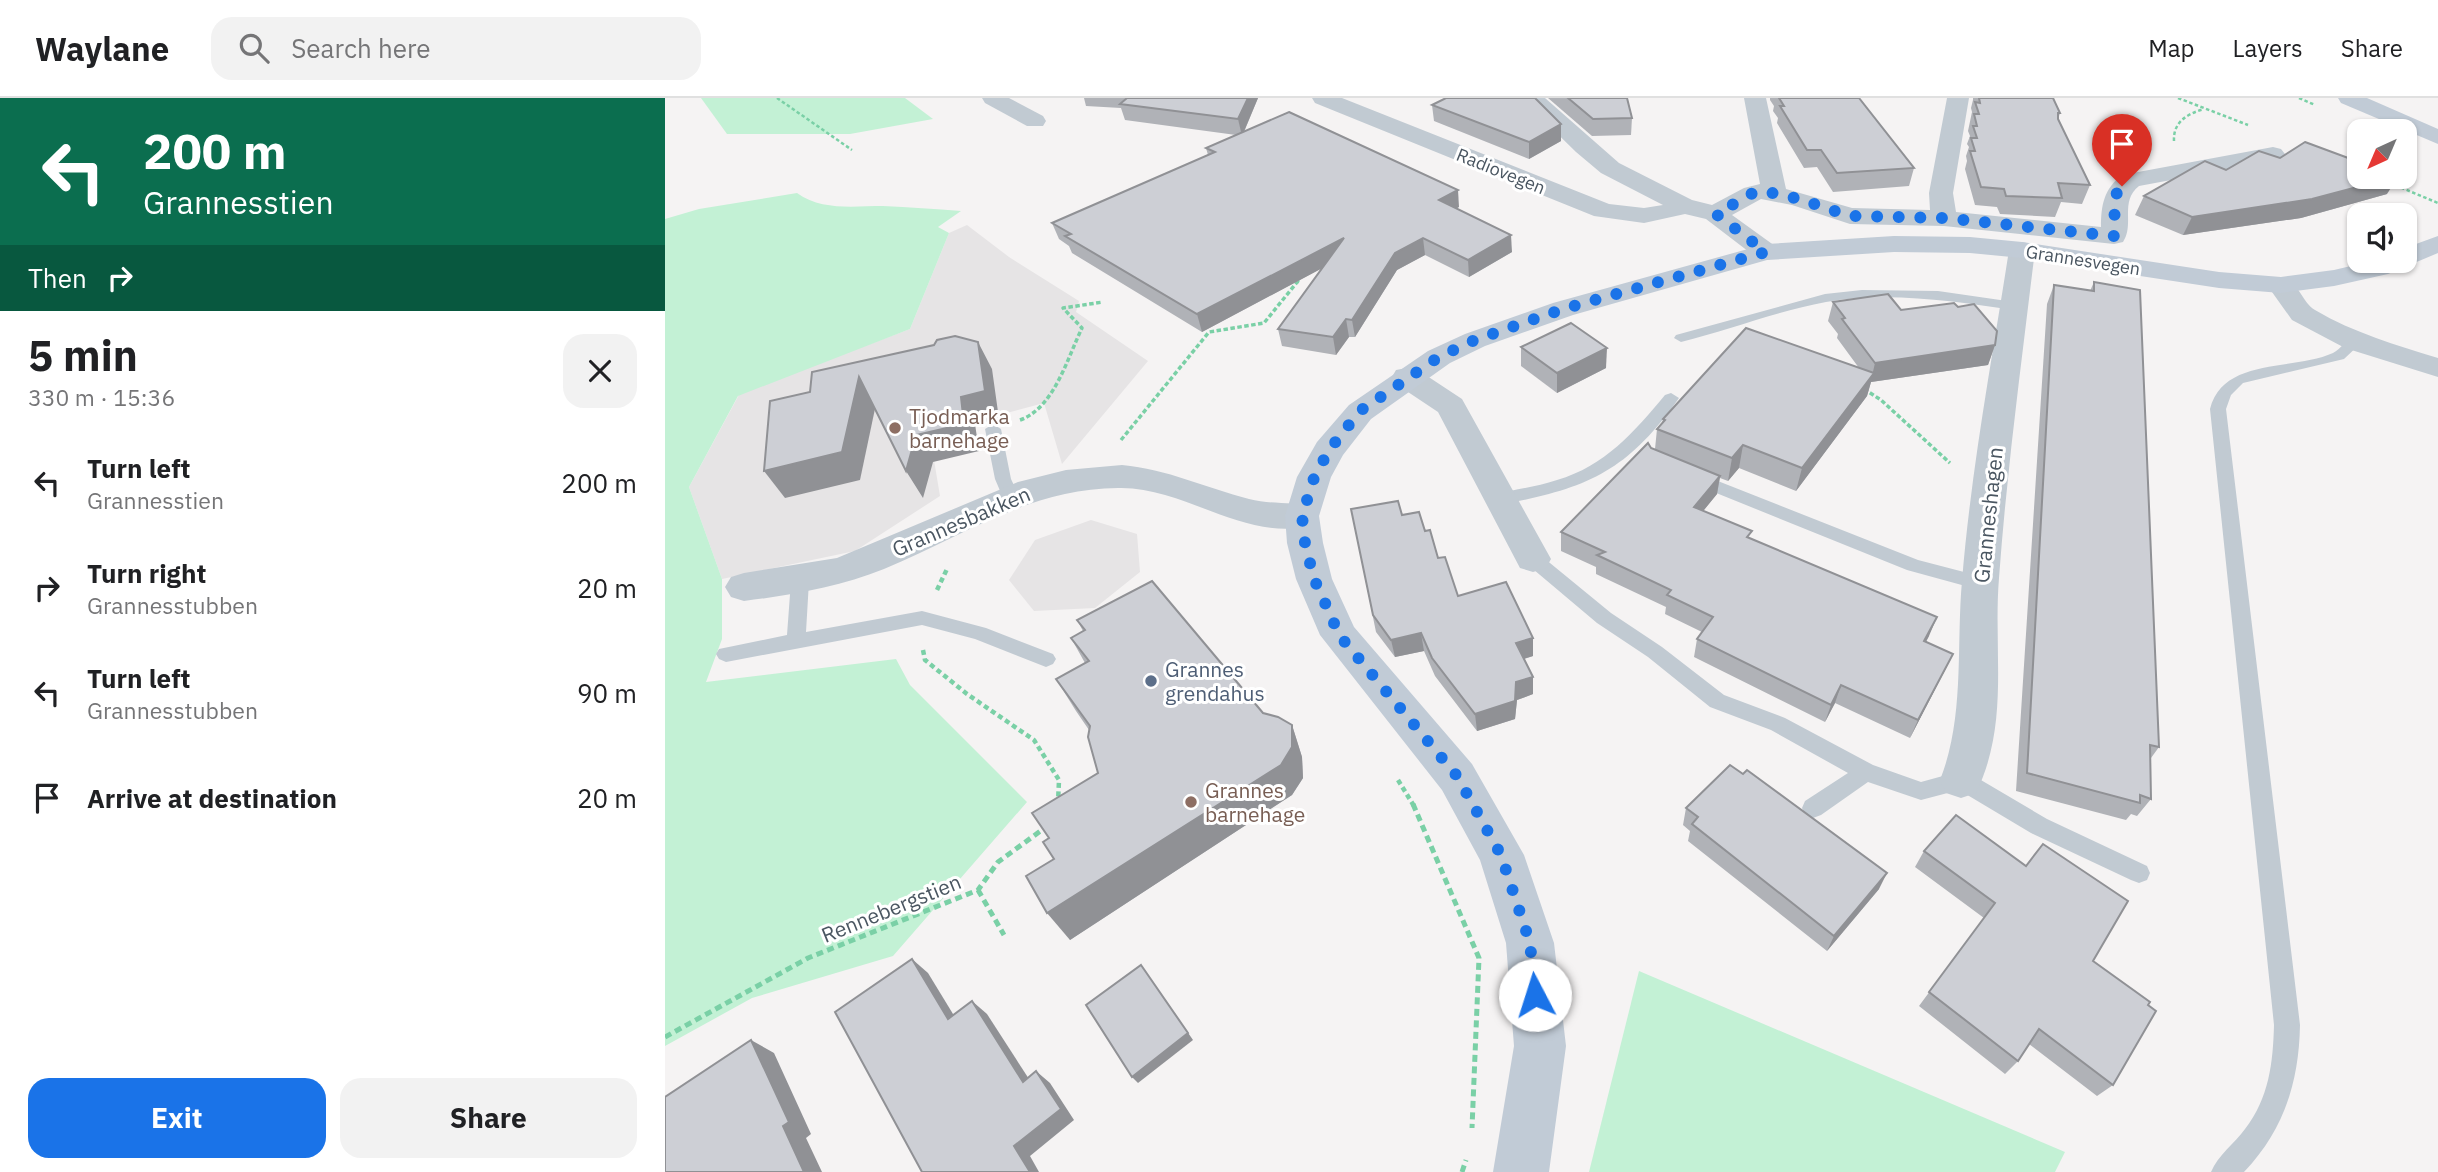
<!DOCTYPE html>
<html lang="en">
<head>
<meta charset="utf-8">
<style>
	body { margin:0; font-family:"IBM Plex Sans",sans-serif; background:#f2f2f2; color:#202124; height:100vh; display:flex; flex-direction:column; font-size:26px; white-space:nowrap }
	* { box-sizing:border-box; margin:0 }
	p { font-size:23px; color:#757577 }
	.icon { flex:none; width:38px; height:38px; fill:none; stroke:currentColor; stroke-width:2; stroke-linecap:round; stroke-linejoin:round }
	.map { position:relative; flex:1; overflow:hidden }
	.side { display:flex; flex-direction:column; background:#fff; width:665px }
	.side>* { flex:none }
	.guide { background:#0b6e4f; color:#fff; overflow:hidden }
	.needle { width:46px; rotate:224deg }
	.fabs { position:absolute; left:1682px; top:21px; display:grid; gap:14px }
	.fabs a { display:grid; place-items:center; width:70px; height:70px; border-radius:14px; background:#fff; box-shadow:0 2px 5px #0004; font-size:35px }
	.pin { position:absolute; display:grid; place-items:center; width:60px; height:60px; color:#fff; margin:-72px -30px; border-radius:50% 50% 50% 0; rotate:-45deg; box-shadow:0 0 7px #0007 }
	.pin .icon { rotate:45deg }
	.me { position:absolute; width:77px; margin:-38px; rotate:355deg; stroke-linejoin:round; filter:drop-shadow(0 0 5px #0008) }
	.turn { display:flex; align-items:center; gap:24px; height:147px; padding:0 28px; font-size:32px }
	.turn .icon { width:91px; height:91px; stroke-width:2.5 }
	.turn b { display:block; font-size:49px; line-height:60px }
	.then { display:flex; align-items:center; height:66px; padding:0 28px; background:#0003; gap:14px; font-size:26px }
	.round { display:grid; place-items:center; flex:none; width:74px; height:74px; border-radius:21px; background:#f2f2f2 }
	.head { display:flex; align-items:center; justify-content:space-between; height:119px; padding:0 28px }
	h1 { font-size:42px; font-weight:700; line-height:52px }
	.button { display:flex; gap:14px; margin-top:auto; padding:14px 28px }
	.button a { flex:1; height:80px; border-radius:21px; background:#1a73e8; color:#fff; font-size:28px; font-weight:700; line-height:80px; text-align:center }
	.button a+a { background:#f2f2f2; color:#202124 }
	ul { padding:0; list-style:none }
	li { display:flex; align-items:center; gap:21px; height:105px; padding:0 28px }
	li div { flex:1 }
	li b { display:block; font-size:26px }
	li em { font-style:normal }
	header { display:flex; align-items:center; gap:42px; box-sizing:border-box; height:98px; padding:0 35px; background:#fff; border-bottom:2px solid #e0e0e0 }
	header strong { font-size:33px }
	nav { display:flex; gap:38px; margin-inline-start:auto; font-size:24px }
	.search { width:490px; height:63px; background:#f2f2f2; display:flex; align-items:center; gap:18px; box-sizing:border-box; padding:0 24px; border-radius:21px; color:#757577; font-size:26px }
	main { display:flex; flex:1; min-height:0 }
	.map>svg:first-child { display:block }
	.education { fill:#e6e4e5 }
	.green { fill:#c3f1d5 }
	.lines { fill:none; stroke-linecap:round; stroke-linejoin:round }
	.path-far3 { stroke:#7ad0a6; stroke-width:2.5; stroke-dasharray:3.5 2.5; stroke-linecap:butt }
	.path-far2 { stroke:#7ad0a6; stroke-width:3.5; stroke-dasharray:4.5 2.5; stroke-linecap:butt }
	.path-far1 { stroke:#7ad0a6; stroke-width:4.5; stroke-dasharray:5 3.5; stroke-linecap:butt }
	.path { stroke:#7ad0a6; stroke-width:5; stroke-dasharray:7 4.5; stroke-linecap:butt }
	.lane { fill:#c1cad2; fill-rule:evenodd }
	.street { fill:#c1cad2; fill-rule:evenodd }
	.secondary { fill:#c1cbd6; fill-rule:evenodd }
	.wall { fill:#b0b2b7 }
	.shaded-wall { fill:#909195 }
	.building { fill:#cdcfd5; stroke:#909195; stroke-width:2 }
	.route { stroke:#1a73e8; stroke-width:12; stroke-dasharray:0 21.6 }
	.education-dot { fill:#8d6e63; stroke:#fff; stroke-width:2.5 }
	.service-dot { fill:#5c6f8a; stroke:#fff; stroke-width:2.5 }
	.labels { text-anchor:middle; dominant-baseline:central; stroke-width:6; stroke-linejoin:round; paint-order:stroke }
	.far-street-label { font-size:18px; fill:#4a5661; stroke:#fff }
	.education-label { font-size:21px; fill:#785e54; stroke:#fff; text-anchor:start }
	.street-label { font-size:21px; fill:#4a5661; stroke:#fff }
	.service-label { font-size:21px; fill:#4e5e75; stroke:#fff; text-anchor:start }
</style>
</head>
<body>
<header>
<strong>Waylane</strong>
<div class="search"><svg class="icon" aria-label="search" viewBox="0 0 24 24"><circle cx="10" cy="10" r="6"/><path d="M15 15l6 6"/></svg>Search here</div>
<nav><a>Map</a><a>Layers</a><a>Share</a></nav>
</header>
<main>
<section class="side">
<div class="guide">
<div class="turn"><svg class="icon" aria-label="left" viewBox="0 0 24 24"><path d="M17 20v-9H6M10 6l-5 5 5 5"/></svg><div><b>200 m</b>Grannesstien</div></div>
<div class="then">Then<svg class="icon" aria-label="right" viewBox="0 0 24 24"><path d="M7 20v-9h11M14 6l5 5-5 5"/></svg></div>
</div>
<div class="head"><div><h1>5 min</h1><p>330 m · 15:36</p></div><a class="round"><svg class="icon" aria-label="close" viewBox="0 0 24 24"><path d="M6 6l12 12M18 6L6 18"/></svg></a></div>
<ul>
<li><svg class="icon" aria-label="left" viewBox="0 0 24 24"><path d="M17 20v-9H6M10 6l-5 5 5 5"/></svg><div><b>Turn left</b><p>Grannesstien</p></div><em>200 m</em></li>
<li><svg class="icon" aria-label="right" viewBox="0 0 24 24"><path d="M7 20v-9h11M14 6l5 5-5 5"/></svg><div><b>Turn right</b><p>Grannesstubben</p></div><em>20 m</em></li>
<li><svg class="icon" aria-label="left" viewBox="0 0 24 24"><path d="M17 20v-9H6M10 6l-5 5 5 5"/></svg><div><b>Turn left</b><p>Grannesstubben</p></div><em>90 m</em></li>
<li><svg class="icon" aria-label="arrive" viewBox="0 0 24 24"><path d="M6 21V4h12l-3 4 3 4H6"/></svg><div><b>Arrive at destination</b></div><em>20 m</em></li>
</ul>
<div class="button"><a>Exit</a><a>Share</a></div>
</section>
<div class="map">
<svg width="1773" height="1074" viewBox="0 0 1773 1074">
	<rect width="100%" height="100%" fill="#f5f3f3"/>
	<!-- education -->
	<g class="education">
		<polygon points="302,127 344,159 414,203 411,214 483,263 397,366 379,305 308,324 269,362 275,398 190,453 57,481 24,389 75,295 245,231 284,135"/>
		<polygon points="426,422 472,436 475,474 430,510 369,513 344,482 370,442"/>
	</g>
	<!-- green -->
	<g class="green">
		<polygon points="36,0 240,0 268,21 185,36 62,36"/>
		<path d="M 132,95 C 157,113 188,108 218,108 C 244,109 270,111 296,113 L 273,129 L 284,135 L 245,231 L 73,298 L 24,389 L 57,481 L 57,541 L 41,584 L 231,561 L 245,587 L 362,704 L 228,858 L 87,900 L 0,948 L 0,121 L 34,111 Z"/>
		<polygon points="974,873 1400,1054 1390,1074 924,1074"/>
	</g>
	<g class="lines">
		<!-- path-far3 -->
		<g class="path-far3">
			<polyline points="112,0 187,52"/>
			<polyline points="1513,0 1583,27"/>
			<polyline points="1634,0 1650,7"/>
			<path d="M 1509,43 C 1508,24 1522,16 1539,11"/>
			<polyline points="1725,85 1773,105"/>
			<polyline points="632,185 636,179"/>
		</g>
		<!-- path-far2 -->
		<g class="path-far2">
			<polyline points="1199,291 1216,302 1285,365"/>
			<path d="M 355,322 C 389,310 402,261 417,230 L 398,210 L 438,204"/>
			<polyline points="456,342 544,234 599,225 633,183"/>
		</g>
		<!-- path-far1 -->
		<g class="path-far1">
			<polyline points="272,492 282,471"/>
			<polyline points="258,552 260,562 302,596 369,642 394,682 393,705"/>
			<polyline points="733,682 749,708"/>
		</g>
		<!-- path -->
		<g class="path">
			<polyline points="748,706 814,860 807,1030"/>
			<polyline points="313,792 339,837"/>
			<polyline points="0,939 143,860 313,792 333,764 381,729"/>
			<polyline points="797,1074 801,1062"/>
		</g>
		<!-- lane -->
		<g class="lane">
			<path d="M 1197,192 L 1273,193 L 1349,204 L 1356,208 L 1349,212 C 1288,203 1223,193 1161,204 C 1112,213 1064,232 1016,244 L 1009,240 L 1011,237 L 1160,196 Z"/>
			<path d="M 1690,240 L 1697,244 L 1679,261 L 1578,285 L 1566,297 L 1561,311 L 1635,927 C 1634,984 1619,1032 1579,1074 L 1546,1074 C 1553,1057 1569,1046 1580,1031 C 1604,1000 1608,965 1609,927 L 1545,311 C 1558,259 1628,273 1668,255 C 1676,251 1680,242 1690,240 Z"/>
			<path d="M 1006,295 L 1014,300 C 961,375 922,390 835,407 L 826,401 L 829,397 C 850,391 871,389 892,382 C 940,368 969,334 1000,297 Z"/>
			<polygon points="328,326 336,331 346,381 354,398 345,404 339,402 330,381 320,331"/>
			<polygon points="1030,374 1253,462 1322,480 1324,485 1322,490 1315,492 1242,472 1024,384 1022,380 1024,376"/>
			<polygon points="868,455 874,456 946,515 997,549 1059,597 1120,620 1208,667 1256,684 1296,673 1304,675 1382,721 1482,768 1485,775 1482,782 1474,785 1466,782 1366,735 1294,692 1256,702 1203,684 1156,717 1148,720 1140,717 1137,710 1140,703 1183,675 1106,632 1045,609 983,559 932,525 862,466 859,461 862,456"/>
			<polygon points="135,476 142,478 144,483 141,534 257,513 321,530 388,556 391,561 388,566 381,569 310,541 257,527 61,564 54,561 51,556 54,551 122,537 126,483 128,478"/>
		</g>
		<!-- street -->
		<g class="street">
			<polygon points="317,0 344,0 378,18 381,23 378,28 362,28 320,5"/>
			<path d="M 647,0 L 677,0 L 944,106 L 979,110 L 998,107 L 936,75 L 911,54 L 856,0 L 880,0 L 954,65 L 1027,102 L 1047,107 L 1079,90 L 1095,86 L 1079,0 L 1101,0 L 1121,91 L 1187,110 L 1265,112 L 1264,95 L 1282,0 L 1304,0 L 1288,95 L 1291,114 L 1436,129 C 1436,107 1439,91 1457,77 L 1608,49 L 1616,51 L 1620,56 L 1616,61 L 1608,63 L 1474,88 C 1454,104 1470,126 1458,144 L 1449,146 L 1279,128 L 1185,126 L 1127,107 L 1096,101 L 1067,117 L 1110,148 L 1114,154 L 1110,160 L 1101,162 L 1092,160 L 1041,121 L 1020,116 L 979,125 L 929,118 L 650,5 Z"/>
			<path d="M 1357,144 L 1366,146 L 1370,152 C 1357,261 1342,370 1334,480 C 1328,554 1345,625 1311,695 L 1296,700 L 1281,695 L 1275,682 C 1300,619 1291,550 1297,483 C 1306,372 1327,262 1344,152 L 1348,146 Z"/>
			<path d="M 1616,179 C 1634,183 1636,203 1650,212 C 1689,235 1731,247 1773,260 L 1773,279 L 1680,250 L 1627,222 L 1602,187 L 1606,181 Z"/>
			<polygon points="742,270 753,272 797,301 886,461 881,470 868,474 855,470 773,314 731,286 727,279 731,272"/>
			<path d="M 457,367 C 502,371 541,390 584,401 C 606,407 628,403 649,409 L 654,418 L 649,427 C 581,446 520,388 453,390 C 364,391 298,438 219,471 C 174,489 127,497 79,503 L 66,499 L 60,489 L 66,479 L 79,475 L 172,460 L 353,384 L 401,372 Z"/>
		</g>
		<!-- secondary -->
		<g class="secondary">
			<polygon points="1673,0 1702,0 1773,31 1773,46 1676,5"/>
			<polygon points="1229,138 1305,139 1357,144 1554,174 1616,179 1669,172 1707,163 1740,163 1740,150 1773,138 1773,155 1723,176 1669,188 1616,195 1554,190 1357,160 1305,155 1229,154 1102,162 908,217 820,248 785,265 706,321 678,357 666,379 654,418 658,445 667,481 689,529 807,666 859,757 889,845 901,948 884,1074 828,1074 849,948 841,845 815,762 777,692 655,537 631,481 622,445 620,418 632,379 652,344 684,307 763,253 800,236 888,205 1101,146"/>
		</g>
	</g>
	<!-- wall -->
	<g class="wall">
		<polygon points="419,0 593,0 579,34 794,109 791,110 847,154 804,179 760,157 732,172 690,239 684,239 671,257 617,248 613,231 657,170 537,234 407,155 404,148 394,141 387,125 543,57 541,50 571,37 460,22 456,10 421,8"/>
		<polygon points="883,0 962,0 967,20 966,37 927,38"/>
		<polygon points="1105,0 1194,0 1249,70 1244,88 1168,94 1152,69 1139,70 1112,25 1113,20 1108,13 1109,8 1105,2"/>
		<polygon points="1308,0 1388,0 1395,15 1393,21 1425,87 1417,106 1396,104 1390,119 1335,116 1332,109 1310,107 1300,71 1302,63 1301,58 1304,49 1302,46 1305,38 1303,33 1307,14 1306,10 1308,2"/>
		<polygon points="767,7 896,26 896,43 864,61 769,23"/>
		<polygon points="1615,60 1722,96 1636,120 1518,137 1470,117 1479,98 1561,72"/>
		<polygon points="1429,184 1494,649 1486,660 1486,701 1472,718 1466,716 1461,722 1351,693 1382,206 1389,187 1425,193"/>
		<polygon points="1168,204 1236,212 1330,247 1323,267 1206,284 1202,298 1131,393 1074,370 1063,383 1055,380 1052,396 1038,413 1085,440 1264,538 1261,544 1288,556 1245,640 1170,605 1160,624 1029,559 1032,541 1037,534 1000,516 1001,509 931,476 931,469 896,453 896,434 986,350 990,351 992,331 997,325 998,321 1194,270 1172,240 1173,236 1163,223"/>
		<polygon points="856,249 941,270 892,295 856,268"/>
		<polygon points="686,411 737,417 760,433 773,460 793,498 868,540 868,558 859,561 868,579 868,596 852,602 850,621 812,633 770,578 759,553 730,559 711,534"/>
		<polygon points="412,522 598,615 627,627 637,659 638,680 627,697 405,842 384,740 433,675 424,632 411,613 391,581 420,565 406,540 418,533"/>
		<polygon points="1021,710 1214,791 1162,853 1023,743 1025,733 1018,727"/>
		<polygon points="1259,753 1428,863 1448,987 1432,998 1364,946 1353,963 1340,976 1254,908 1319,820 1250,769"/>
	</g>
	<!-- shaded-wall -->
	<g class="shaded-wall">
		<polygon points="583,0 593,0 577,38 573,21"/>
		<polygon points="896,26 896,43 864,61 864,44"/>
		<polygon points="1730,79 1733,79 1722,96 1636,120 1518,137 1527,119"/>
		<polygon points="793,92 794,109 776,119 774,102"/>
		<polygon points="846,137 847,154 804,179 803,162"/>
		<polygon points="679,140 682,157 537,234 532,216"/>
		<polygon points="758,140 760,157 732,172 690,239 687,222 730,155"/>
		<polygon points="681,221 684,239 671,257 668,239"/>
		<polygon points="313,244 327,271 334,321 310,326 314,353 268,364 258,400 241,373 251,337 296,299"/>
		<polygon points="1330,247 1323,267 1206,284 1202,298 1131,393 1137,370 1207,278 1210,265"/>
		<polygon points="942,250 941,270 892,295 892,275"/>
		<polygon points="194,279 211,306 195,382 120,400 99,373"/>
		<polygon points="1078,347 1074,370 1063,383 1067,360"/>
		<polygon points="1055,378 1052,396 1026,428 1029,409"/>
		<polygon points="1272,519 1264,538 1251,561 1259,543"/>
		<polygon points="756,535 759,553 730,559 726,542"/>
		<polygon points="868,540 868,558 852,563 851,545"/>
		<polygon points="1288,556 1279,574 1245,640 1253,622"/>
		<polygon points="868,579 868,596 852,602 850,621 812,633 810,616 851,584"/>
		<polygon points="1176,587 1170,605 1160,624 1166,607"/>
		<polygon points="627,627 637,659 638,680 627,697 405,842 382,815"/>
		<polygon points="1222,775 1214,791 1162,853 1169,838"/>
		<polygon points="247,861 263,875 299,934 283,921"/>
		<polygon points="476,867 528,942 473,985 467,979"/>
		<polygon points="307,903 322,916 373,995 358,984"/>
		<polygon points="86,942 109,955 146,1036 141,1040 157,1074 139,1074 118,1028"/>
		<polygon points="371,973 385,985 409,1022 365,1058 374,1074 365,1074 349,1048"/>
	</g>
	<!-- building -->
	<g class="building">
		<polygon points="462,0 583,0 573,21 455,6"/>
		<polygon points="781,0 870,0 896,26 864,44 767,7"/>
		<polygon points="903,0 962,0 967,20 928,21"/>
		<polygon points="1114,0 1194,0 1249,70 1172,75 1156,52 1142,52 1115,8 1119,8"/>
		<polygon points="1314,0 1388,0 1395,15 1393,15 1393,21 1425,87 1393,85 1397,100 1341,98 1339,91 1316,89 1305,53 1310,53 1306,40 1312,40 1308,28 1312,28 1309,16 1314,16 1310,4 1315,5"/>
		<polygon points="624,14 793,92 774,102 846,137 803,162 758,140 730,155 687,222 681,221 668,239 613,231 679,140 532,216 400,138 406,136 387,125 550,54 541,50"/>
		<polygon points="1640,44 1694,64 1694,79 1730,79 1647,101 1527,119 1479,98 1540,63 1561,72 1594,53 1615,60"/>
		<polygon points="1429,184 1475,192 1494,649 1485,647 1486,701 1475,697 1475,705 1362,675 1389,187 1429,193"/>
		<polygon points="1223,196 1236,212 1289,205 1293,209 1309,206 1332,233 1330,247 1210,265 1177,221 1180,220 1168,204"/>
		<polygon points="906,225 942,250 892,275 856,249"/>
		<polygon points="1081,230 1209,275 1137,370 1078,347 1067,360 992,331 1000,322 998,321"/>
		<polygon points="290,238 313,244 320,293 296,299 299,326 251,337 241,373 194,279 177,354 99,373 105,303 145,294 147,274 269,247 272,242"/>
		<polygon points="983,345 986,350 1055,378 1029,409 1087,433 1082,439 1272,519 1259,543 1288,556 1253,622 1176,587 1166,607 1032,541 1048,519 1002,497 1006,492 932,457 940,454 896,434"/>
		<polygon points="733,403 737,417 754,414 760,433 765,432 773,460 780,459 793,498 841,484 868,540 851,545 868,579 851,584 850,603 810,616 767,560 756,535 726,542 708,517 686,411"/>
		<polygon points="487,483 598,615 613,619 627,627 627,649 616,667 382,815 361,778 389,761 378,744 384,740 367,715 433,675 423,639 425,628 391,581 424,563 406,540 420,532 412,522"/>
		<polygon points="1065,667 1078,676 1082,672 1222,775 1169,838 1027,726 1033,719 1021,710"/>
		<polygon points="1291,717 1361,768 1378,746 1463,803 1428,863 1485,904 1483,907 1491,913 1448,987 1374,931 1353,963 1264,894 1330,805 1259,753"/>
		<polygon points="247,861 283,921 307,903 358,984 371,973 396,1011 349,1048 365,1074 257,1074 170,914"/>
		<polygon points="476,867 523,935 467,979 421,907"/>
		<polygon points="86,942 124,1024 118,1028 139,1074 0,1074 0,999"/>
	</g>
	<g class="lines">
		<!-- route -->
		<polyline class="route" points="870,897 865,845 836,757 792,678 674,537 666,518 649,481 640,445 637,418 649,380 664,352 695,313 774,259 810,242 898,211 1101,154 1051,116 1088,95 1098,93 1134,101 1185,118 1279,120 1449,138 1450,98 1457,88"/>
	</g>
	<!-- markers -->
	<g class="education-dot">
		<circle cx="230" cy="330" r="7"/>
		<circle cx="526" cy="704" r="7"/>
	</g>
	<circle class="service-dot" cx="486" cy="583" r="7"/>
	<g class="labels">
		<!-- far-street labels -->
		<g class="far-street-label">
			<text transform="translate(836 73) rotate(22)">Radiovegen</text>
			<text transform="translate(1418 162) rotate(9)">Grannesvegen</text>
		</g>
		<!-- education labels -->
		<g class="education-label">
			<text x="244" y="318">Tjodmarka<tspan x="244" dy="24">barnehage</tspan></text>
			<text x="540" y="692">Grannes<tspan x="540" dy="24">barnehage</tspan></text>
		</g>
		<!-- street labels -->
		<g class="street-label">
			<text transform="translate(1323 417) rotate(-84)">Granneshagen</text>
			<text transform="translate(296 423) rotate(-23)">Grannesbakken</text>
			<text transform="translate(226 810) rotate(-22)">Rennebergstien</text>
		</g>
		<!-- service labels -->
		<g class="service-label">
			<text x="500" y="571">Grannes<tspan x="500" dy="24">grendahus</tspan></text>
		</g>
	</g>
</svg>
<div class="fabs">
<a><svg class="needle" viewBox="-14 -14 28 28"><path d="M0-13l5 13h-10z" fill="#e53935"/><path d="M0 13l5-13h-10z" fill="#757577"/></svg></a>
<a><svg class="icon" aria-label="sound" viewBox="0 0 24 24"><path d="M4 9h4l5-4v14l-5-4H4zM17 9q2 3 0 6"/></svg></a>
</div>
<div class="pin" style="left:1457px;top:88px;background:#d93025"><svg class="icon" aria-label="arrive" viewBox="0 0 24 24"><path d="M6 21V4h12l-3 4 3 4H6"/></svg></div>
<svg class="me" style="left:870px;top:897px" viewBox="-20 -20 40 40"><circle r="19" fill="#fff"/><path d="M0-13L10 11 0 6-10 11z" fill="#1a73e8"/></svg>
</div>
</main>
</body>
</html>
